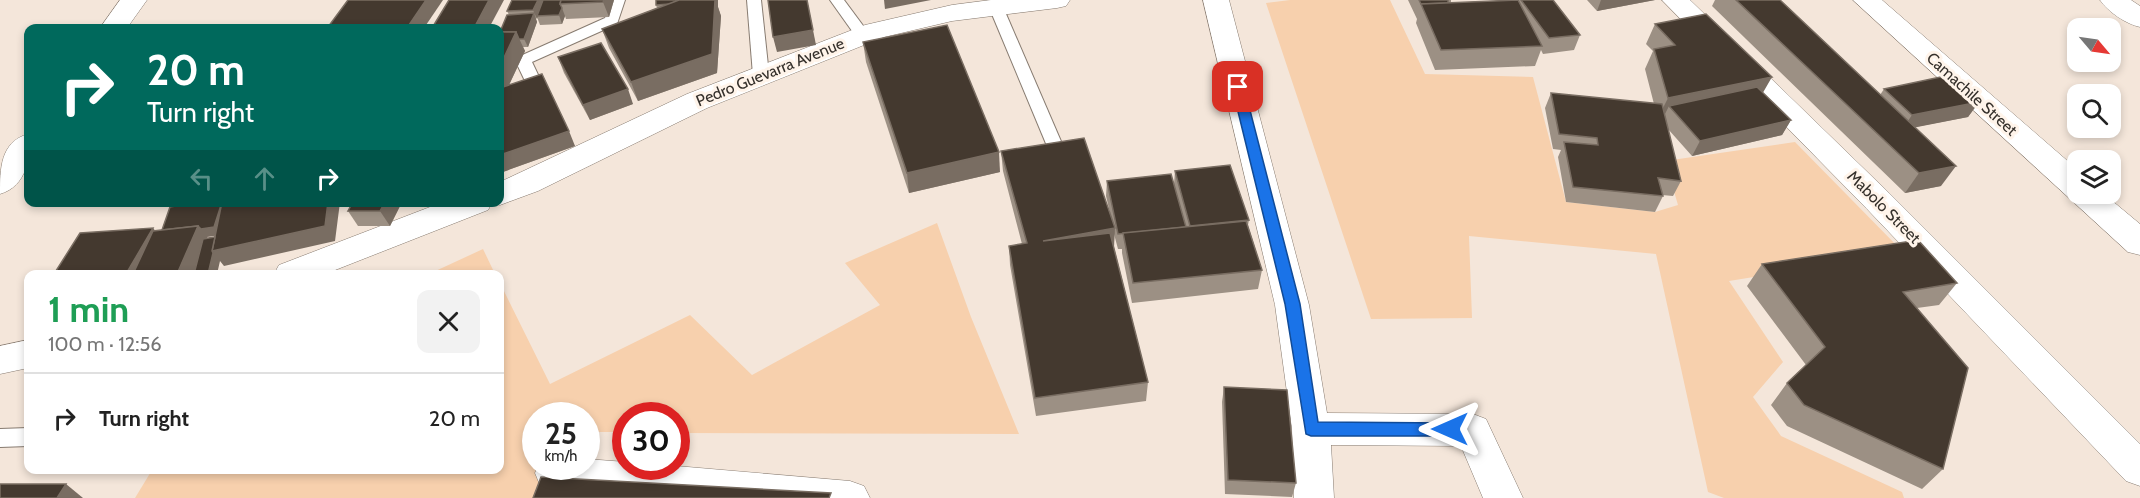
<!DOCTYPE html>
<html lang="en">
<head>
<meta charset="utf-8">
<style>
	body { margin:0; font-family:Cabin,sans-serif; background:#f2f2f2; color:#222; height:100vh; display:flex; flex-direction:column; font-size:22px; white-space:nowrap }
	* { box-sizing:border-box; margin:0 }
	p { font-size:20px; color:#767676 }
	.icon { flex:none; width:33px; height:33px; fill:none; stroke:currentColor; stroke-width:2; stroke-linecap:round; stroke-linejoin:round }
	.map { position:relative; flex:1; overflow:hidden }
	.drawer { position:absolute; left:24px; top:270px; width:480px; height:204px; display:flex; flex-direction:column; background:#fff; border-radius:12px; box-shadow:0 3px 9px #0003 }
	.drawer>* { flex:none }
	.top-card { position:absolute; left:24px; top:24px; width:480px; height:183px; border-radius:12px; box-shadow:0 3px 9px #0003; background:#00695c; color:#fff; overflow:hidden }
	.needle { width:39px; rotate:119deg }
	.controls { position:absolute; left:2067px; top:18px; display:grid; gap:12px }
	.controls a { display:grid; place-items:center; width:54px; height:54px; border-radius:12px; background:#fff; box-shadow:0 3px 9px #0003; font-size:30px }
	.speed { position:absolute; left:522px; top:402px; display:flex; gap:12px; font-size:30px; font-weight:700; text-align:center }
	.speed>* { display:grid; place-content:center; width:78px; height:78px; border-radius:50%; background:#fff; box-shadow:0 3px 9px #0003; line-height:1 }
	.speed small { font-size:15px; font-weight:400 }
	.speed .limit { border:9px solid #d22; background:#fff; color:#111 }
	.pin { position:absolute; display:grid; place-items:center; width:51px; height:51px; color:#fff; margin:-26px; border-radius:12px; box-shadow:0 3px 9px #0006 }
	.me { position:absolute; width:66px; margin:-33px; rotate:270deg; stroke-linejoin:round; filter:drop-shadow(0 0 4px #0008) }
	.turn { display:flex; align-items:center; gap:21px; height:126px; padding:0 24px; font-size:27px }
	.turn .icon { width:78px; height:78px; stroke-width:2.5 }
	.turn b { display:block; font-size:42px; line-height:51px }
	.lanes { display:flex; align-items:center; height:57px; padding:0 24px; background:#0003; justify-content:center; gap:30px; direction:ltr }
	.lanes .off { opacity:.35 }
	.round { display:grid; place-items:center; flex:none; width:63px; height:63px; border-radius:12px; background:#f2f2f2 }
	.summary { display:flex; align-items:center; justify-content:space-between; height:102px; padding:0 24px }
	h1 { font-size:36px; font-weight:800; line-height:45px; color:#1e9e55 }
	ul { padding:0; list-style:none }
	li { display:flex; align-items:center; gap:18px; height:90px; padding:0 24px; border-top:2px solid #e0e0e0 }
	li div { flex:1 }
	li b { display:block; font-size:22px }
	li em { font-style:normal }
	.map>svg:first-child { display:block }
	.green { fill:#f7d0ad }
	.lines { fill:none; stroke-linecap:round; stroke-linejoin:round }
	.lane-casing { stroke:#877b70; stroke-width:2 }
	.street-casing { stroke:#877b70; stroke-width:1 }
	.secondary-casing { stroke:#877b70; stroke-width:1 }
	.lane { fill:#fff; fill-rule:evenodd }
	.street { fill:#fff; fill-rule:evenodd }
	.secondary { fill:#fff; fill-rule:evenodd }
	.wall { fill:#9c9084 }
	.shaded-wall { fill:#796d62 }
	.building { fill:#44392f; stroke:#796d62; stroke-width:1.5 }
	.route { fill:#1a73e8; stroke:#114b97; stroke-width:1.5 }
	.labels { text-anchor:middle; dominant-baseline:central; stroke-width:6; stroke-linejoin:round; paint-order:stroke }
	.street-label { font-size:16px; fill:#35302b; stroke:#fff4ea }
</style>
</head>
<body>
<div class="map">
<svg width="2140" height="498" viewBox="0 0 2140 498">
	<rect width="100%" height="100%" fill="#f4e6da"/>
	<!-- green -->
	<g class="green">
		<polygon points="1290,0 1390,0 1425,74 1533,77 1566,202 1655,212 1678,205 1665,161 1795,142 1904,253 1729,281 1783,362 1753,397 1781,436 1902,492 1904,498 1724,498 1708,492 1656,254 1469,236 1472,318 1371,319 1266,3"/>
		<polygon points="937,223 971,317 1019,434 677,433 676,416 626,416 625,432 587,432 586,416 536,416 536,466 571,467 560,498 135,498 152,470 500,470 500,283 550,384 690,315 752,375 880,305 845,263"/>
		<polygon points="483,249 495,274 429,274"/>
	</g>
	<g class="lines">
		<defs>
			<g id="lane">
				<polygon points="611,0 625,0 617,24 532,62 550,100 548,104 536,104 515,60 518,57 605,18"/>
				<polygon points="747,0 761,0 769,75 761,80 753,75"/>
				<polygon points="830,0 844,0 870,35 867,38 857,38"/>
				<polygon points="996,3 1003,7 1063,146 1061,150 1049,150 1047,146 989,7"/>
				<polygon points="28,428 28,446 0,447 0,429"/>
			</g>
			<g id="street">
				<polygon points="120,0 147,0 127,28 100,28"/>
				<polygon points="1203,0 1229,0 1309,305 1327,413 1473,414 1486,419 1523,498 1483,498 1461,446 1331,445 1334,498 1294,498 1292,429 1275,305"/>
				<polygon points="1662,0 1690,0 1889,193 2140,444 2140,486 2126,481 1867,209"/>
				<polygon points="1853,0 1882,0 2078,170 2078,194 2104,194 2140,224 2140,255 2128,252"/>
				<path d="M 2100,0 L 2131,0 L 2140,6 L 2140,27 C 2126,24 2108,12 2100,0 Z"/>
				<path d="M 28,134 C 31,157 27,186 0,194 C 0,169 0,142 28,134 Z"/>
				<polygon points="586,459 626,462 626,466 676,466 850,481 864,486 870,498 649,498 554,490 540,485 535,473 538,466 586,466"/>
			</g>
			<g id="secondary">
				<polygon points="991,0 1070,0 1066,6 1057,8 952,21 884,37 707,108 538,191 500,205 492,203 488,210 325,274 274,274 279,265 443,202 500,202 500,182 687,94 865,25 952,5"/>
				<polygon points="28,340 28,368 0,374 0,346"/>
			</g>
		</defs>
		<!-- lane casing -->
		<use href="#lane" class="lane-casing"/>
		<!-- street casing -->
		<use href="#street" class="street-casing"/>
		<!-- secondary casing -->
		<use href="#secondary" class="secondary-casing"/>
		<!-- lane -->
		<use href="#lane" class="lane"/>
		<!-- street -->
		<use href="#street" class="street"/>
		<!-- secondary -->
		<use href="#secondary" class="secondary"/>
	</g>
	<!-- wall -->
	<g class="wall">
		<polygon points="512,0 614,0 609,17 566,19 565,16 562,24 540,25 537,17 536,19 537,22 528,47 523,47 525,51 509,85 575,146 500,173 500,32 509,15 507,11"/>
		<polygon points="718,0 718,7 721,16 717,73 638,101 609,48 602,29 657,8 656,5"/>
		<polygon points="1408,0 1451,0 1451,3 1507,0 1553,0 1580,35 1574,50 1543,54 1541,50 1535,66 1435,70 1416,23 1417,19"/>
		<polygon points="1587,0 1655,0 1597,11"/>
		<polygon points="1715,0 1780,0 1880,95 1884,89 1979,102 1968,117 1915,127 1941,186 1905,193 1712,6"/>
		<polygon points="1655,24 1763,93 1791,120 1782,135 1692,156 1668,129 1681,181 1673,196 1662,195 1663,196 1655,212 1566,202 1558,157 1561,150 1553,149 1545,108 1551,93 1654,104 1645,69 1653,51 1646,44"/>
		<polygon points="328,27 424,28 329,28"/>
		<polygon points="863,42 1000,172 909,193 866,62"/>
		<polygon points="558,57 633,104 590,120 564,73"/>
		<polygon points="1001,151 1111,217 1106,196 1107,181 1174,184 1175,171 1249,220 1248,225 1262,270 1258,289 1132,303 1122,253 1122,249 1118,249 1114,234 1114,247 1148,382 1146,401 1036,416 1010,265 1009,246 1022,244 1003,171"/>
		<polygon points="353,202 402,202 390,226 358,226 348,211"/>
		<polygon points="1762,264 1957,283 1939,305 1917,308 1943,469 1922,489 1787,426 1771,405 1787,383 1806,365 1747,286"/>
		<polygon points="1224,387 1296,483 1292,497 1225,494 1222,402"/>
	</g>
	<!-- shaded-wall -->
	<g class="shaded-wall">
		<polygon points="426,0 443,0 424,28 407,28"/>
		<polygon points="489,0 504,0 489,28 474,28"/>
		<polygon points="538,0 545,0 537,19 533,10"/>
		<polygon points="604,0 614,0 609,17 603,2"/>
		<polygon points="715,0 718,0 718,7 721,16 717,73 638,101 631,82"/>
		<polygon points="807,0 816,45 777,52 773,37"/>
		<polygon points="884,0 931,0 885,9"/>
		<polygon points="1601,0 1655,0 1597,11"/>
		<polygon points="562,8 565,16 562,24 559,15"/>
		<polygon points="534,13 537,22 528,47 524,39"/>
		<polygon points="516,32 525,51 500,104 500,66"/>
		<polygon points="1772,77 1761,96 1669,106 1664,116 1658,118 1668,98"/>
		<polygon points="628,89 633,104 590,120 583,105"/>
		<polygon points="1979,102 1968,117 1902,130 1912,115"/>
		<polygon points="1791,120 1782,135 1692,156 1700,141"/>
		<polygon points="569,131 575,146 500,173 500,155"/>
		<polygon points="999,152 1000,172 909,193 907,173"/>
		<polygon points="1956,166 1941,186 1905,193 1919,173"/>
		<polygon points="222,202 220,235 207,237 210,241 196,274 177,274 198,226"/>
		<polygon points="328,202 340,202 335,241 224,266 220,261 217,274 208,274 212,251"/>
		<polygon points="385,202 402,202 390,226 380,211"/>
		<polygon points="153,228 165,243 148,274 126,274"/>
		<polygon points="1115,228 1114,247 1043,241"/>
		<polygon points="66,484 83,498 57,498"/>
	</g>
	<!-- building -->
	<g class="building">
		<polygon points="348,0 426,0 407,28 356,28 357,28 328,27"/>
		<polygon points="449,0 489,0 474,28 432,28"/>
		<polygon points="512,0 538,0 533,10 507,11"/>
		<polygon points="543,0 561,0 560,4 562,8 559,15 537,16"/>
		<polygon points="561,0 604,0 603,2 560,4"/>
		<polygon points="656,0 679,0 670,4 656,5"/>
		<polygon points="679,0 715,0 712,54 631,82 602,29"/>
		<polygon points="768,0 807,0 813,30 773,37"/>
		<polygon points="1419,0 1448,0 1448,3 1421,4"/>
		<polygon points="1518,0 1542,46 1441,50 1421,4"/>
		<polygon points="1521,0 1553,0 1580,35 1549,38"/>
		<polygon points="1736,0 1780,0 1956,166 1919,173"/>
		<polygon points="534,13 524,39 519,39 516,32 500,32 507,15"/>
		<polygon points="1706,14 1772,77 1668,98 1654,49 1675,45 1655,24"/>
		<polygon points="947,25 999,152 907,173 863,42"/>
		<polygon points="500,32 516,32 500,66"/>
		<polygon points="601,43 628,89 583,105 558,57"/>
		<polygon points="542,74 569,131 500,155 500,88"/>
		<polygon points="1945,76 1979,102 1912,115 1884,89"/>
		<polygon points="1757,87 1791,120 1700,141 1669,106"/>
		<polygon points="1551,93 1662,104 1681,181 1658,178 1663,196 1573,187 1564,142 1598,145 1597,138 1559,134"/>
		<polygon points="1084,138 1115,228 1043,241 1110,233 1148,382 1035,398 1009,246 1027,243 1001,151"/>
		<polygon points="1230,165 1249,220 1190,226 1175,171"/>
		<polygon points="1171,174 1186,227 1118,234 1107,181"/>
		<polygon points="197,202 222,202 214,227 201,229 198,226 162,230 170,207"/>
		<polygon points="222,202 328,202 325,226 212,251"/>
		<polygon points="353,202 385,202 380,211 348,211"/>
		<polygon points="1246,221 1262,270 1133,283 1123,233"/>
		<polygon points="198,226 177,274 133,274 153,231"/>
		<polygon points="153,228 126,274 54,274 80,233"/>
		<polygon points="215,237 212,251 213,253 208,274 194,274 203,239"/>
		<polygon points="1918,240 1957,283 1903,292 1968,368 1943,469 1804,405 1787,383 1825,347 1762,264"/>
		<polygon points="1224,387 1287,390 1296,483 1228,480"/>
		<polygon points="541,477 831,493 829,498 533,498"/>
		<polygon points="0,484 66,484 57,498 0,498"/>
	</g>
	<!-- route -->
	<polygon class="route" points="1238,83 1244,87 1300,304 1318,422 1450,423 1455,425 1458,429 1455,434 1450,436 1311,436 1306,434 1285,304 1232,87"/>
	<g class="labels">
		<!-- street labels -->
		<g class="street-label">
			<text transform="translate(770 72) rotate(-22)">Pedro Guevarra Avenue</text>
			<text transform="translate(1972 94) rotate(42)">Camachile Street</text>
			<text transform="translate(1884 207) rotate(45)">Mabolo Street</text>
		</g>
	</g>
</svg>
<div class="controls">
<a><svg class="needle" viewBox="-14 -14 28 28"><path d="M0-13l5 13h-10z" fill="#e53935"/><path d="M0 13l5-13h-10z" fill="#767676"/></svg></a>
<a><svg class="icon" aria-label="search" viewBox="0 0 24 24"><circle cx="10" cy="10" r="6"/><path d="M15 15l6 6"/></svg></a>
<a><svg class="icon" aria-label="layers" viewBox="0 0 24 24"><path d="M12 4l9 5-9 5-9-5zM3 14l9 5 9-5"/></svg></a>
</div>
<div class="speed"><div>25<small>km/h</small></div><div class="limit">30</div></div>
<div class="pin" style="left:1238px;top:87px;background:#d93025"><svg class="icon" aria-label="arrive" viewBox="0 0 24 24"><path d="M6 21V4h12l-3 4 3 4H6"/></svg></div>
<svg class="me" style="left:1450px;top:429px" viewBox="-20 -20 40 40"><path d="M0-17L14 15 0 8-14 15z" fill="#1a73e8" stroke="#fff" stroke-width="4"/></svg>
<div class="top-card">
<div class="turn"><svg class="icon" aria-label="right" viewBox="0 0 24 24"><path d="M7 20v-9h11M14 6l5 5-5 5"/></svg><div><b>20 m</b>Turn right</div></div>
<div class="lanes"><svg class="icon off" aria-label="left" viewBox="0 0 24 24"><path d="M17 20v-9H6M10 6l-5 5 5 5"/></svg><svg class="icon off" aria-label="ahead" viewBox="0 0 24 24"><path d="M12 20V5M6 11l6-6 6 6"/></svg><svg class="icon" aria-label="right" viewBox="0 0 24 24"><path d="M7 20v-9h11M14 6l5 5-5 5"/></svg></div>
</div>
<section class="drawer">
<div class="summary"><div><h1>1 min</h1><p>100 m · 12:56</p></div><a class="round"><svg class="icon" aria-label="close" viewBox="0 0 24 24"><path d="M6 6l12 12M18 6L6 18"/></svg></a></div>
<ul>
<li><svg class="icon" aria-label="right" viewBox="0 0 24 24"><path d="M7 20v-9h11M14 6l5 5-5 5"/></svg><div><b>Turn right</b></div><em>20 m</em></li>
</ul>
</section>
</div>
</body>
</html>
